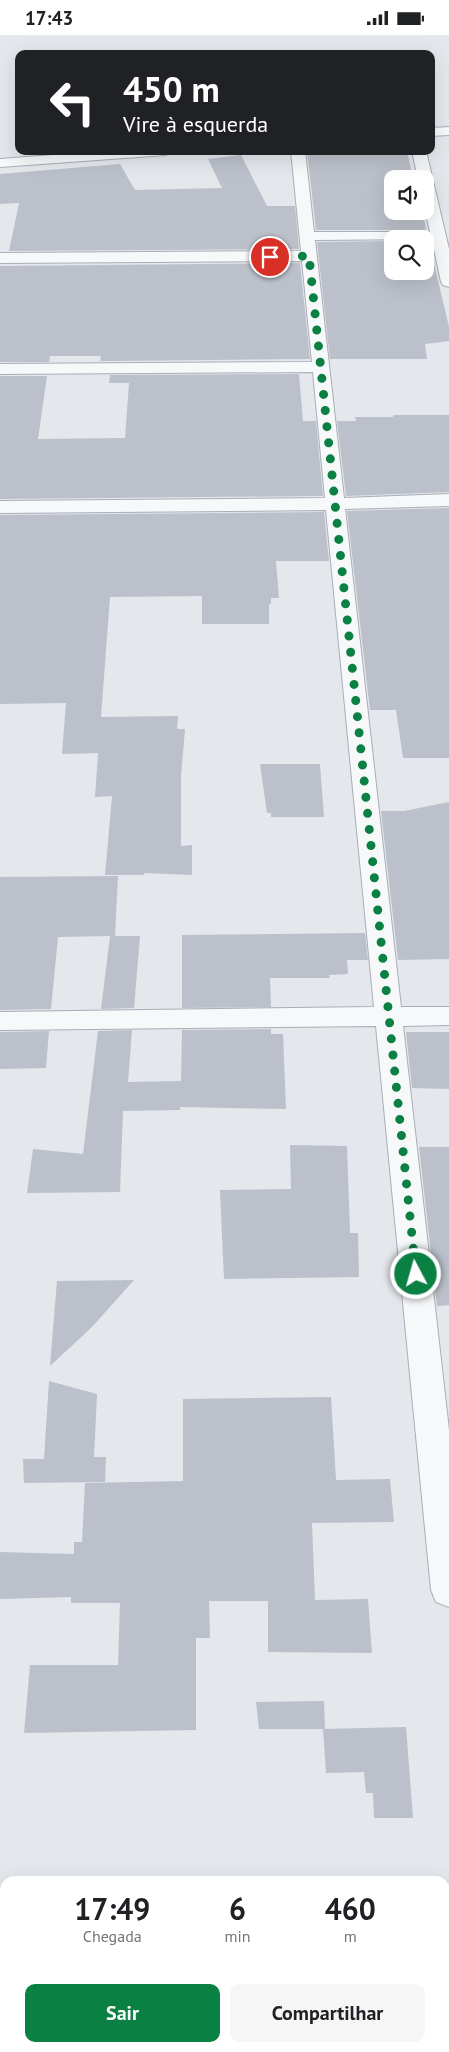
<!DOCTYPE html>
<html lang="pt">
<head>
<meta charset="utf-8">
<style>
	body { margin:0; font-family:"PT Sans",sans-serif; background:#f6f6f6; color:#202124; height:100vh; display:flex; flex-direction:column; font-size:19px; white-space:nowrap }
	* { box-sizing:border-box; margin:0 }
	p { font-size:16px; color:#757577 }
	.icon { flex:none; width:28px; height:28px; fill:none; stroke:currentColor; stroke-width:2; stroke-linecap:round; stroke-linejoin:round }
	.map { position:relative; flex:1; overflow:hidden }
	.drawer { position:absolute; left:0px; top:1841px; width:450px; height:176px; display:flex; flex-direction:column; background:#fff; border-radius:15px 15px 0 0; box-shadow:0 5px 20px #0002 }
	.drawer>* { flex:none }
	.banner { position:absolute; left:15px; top:15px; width:420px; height:105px; border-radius:10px; box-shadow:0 5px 20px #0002; background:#202124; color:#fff; overflow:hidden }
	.controls { position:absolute; left:384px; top:135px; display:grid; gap:10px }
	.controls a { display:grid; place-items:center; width:50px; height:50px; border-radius:10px; background:#fff; box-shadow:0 5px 20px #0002; font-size:25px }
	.pin { position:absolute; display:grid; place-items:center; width:42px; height:42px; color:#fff; margin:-21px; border:2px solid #fff; border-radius:50%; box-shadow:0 1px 5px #0007 }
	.me { position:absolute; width:55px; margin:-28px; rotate:354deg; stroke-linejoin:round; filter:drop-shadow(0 0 4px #0008) }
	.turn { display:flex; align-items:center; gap:18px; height:105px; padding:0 25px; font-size:22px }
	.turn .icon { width:65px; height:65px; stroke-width:2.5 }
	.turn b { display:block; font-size:35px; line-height:42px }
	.eta { display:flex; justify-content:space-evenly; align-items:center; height:85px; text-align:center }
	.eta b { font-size:30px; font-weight:700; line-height:35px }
	.button { display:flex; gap:10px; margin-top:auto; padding:10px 25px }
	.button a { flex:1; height:58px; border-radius:10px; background:#0b8043; color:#fff; font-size:20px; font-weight:700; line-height:58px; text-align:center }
	.button a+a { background:#f6f6f6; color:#202124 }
	.status { display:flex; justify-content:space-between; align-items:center; height:35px; padding:0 25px; background:#fff; direction:ltr }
	.status svg { height:14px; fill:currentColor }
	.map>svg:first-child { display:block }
	.building { fill:#bbc0ca }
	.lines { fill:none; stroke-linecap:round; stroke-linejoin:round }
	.minor-casing { stroke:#a9aeb7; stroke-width:2 }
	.minor { fill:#f7f8fa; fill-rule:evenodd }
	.route { stroke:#0b8043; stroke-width:9; stroke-dasharray:0 16.2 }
</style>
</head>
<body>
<div class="status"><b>17:43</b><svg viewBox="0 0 49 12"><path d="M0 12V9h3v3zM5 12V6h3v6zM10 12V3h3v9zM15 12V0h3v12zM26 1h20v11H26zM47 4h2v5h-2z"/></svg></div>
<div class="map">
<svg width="449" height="2017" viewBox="0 0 449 2017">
	<rect width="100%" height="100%" fill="#e4e7ec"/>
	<!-- building -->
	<g class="building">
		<polygon points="307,116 407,116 413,144 392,144 392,176 423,176 426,195 316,195"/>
		<polygon points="241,120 267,171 295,171 299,214 9,216 19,168 0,169 0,139 120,129 135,155 222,153 208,124"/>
		<polygon points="392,206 392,236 425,236 425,207 429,207 449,292 449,306 425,309 427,324 330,324 317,207"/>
		<polygon points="300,228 310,324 112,326 100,326 101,321 50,321 49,327 0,327 0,231"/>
		<polygon points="299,339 303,386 316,386 323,461 0,464 0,341 47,341 38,404 125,403 129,348 109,348 110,340"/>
		<polygon points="393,380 449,380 449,457 346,461 337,386 356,386 355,382 393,382"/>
		<polygon points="449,473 449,723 403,723 396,675 370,675 347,476"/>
		<polygon points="324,477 329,526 276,526 279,563 271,563 271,569 269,569 269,589 202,589 202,561 110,562 101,682 178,681 177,694 185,694 181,742 181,811 192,810 192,840 144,838 144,840 105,840 112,761 95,762 98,718 62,719 66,668 0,669 0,480"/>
		<polygon points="260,729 320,729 324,782 271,782 271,778 267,778"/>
		<polygon points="449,767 449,924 398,925 381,776 404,776"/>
		<polygon points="118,841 115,901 140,901 134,973 101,974 110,901 58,902 51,974 0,975 0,842"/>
		<polygon points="365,898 368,925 347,925 348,939 329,940 330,943 270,943 271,972 182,973 182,900"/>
		<polygon points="271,994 271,999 283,999 286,1074 180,1072 180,1075 123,1076 120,1157 27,1158 33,1114 83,1119 98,996 132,995 128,1047 181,1046 182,995"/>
		<polygon points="49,996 46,1033 0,1034 0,997"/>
		<polygon points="406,997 449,997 449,1054 412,1053"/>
		<polygon points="290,1110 347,1111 350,1198 358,1198 359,1242 224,1244 220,1155 291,1154"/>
		<polygon points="419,1112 449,1112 449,1270 437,1271"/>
		<polygon points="134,1245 92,1292 50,1331 57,1246"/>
		<polygon points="49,1346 97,1359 94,1422 106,1422 105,1447 24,1448 23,1424 44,1424"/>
		<polygon points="331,1362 336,1445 390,1444 394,1487 312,1488 315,1565 368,1564 372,1618 268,1617 268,1566 209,1566 210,1603 196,1603 196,1695 24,1698 30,1630 118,1630 120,1568 71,1568 71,1562 0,1564 0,1517 74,1519 74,1507 82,1507 85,1448 183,1446 183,1364"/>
		<polygon points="324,1666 325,1694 259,1694 256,1667"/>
		<polygon points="406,1692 413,1783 374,1783 373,1758 366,1758 364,1737 326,1738 323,1694"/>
	</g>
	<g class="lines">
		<defs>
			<g id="minor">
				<polygon points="449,92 449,100 431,101 431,93"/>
				<polygon points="106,116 173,116 166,120 0,132 0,124"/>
				<polygon points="291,116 305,116 314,197 430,197 425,174 425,144 418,144 412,116 426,116 449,214 449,252 443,250 441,247 432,205 425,205 425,204 315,205 344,463 449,459 449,471 345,474 401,972 449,972 449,990 403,991 449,1395 449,1572 436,1567 431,1555 376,991 0,995 0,977 374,972 326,475 0,478 0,466 325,463 313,337 0,339 0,329 312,327 302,226 0,228 0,218 301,216"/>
			</g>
		</defs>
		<!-- minor casing -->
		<use href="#minor" class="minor-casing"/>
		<!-- minor -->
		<use href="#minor" class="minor"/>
	</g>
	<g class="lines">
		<!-- route -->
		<polyline class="route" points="270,222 309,221 416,1239"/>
	</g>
</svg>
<div class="controls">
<a><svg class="icon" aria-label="sound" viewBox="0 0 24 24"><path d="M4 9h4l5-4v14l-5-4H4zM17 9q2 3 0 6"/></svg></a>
<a><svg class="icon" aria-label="search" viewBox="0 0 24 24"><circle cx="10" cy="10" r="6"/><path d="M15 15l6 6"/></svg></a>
</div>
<div class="pin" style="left:270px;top:222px;background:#d93025"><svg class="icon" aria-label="arrive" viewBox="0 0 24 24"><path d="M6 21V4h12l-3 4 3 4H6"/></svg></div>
<svg class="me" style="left:416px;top:1239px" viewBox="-20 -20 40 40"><circle r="17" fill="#0b8043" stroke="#fff" stroke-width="3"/><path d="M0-11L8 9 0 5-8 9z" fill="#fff"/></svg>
<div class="banner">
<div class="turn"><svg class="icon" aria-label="left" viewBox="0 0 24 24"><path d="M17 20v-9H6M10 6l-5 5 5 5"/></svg><div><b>450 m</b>Vire à esquerda</div></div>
</div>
<section class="drawer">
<div class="eta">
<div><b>17:49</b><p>Chegada</p></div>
<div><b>6</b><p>min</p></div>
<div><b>460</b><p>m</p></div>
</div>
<div class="button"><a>Sair</a><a>Compartilhar</a></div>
</section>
</div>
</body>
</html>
